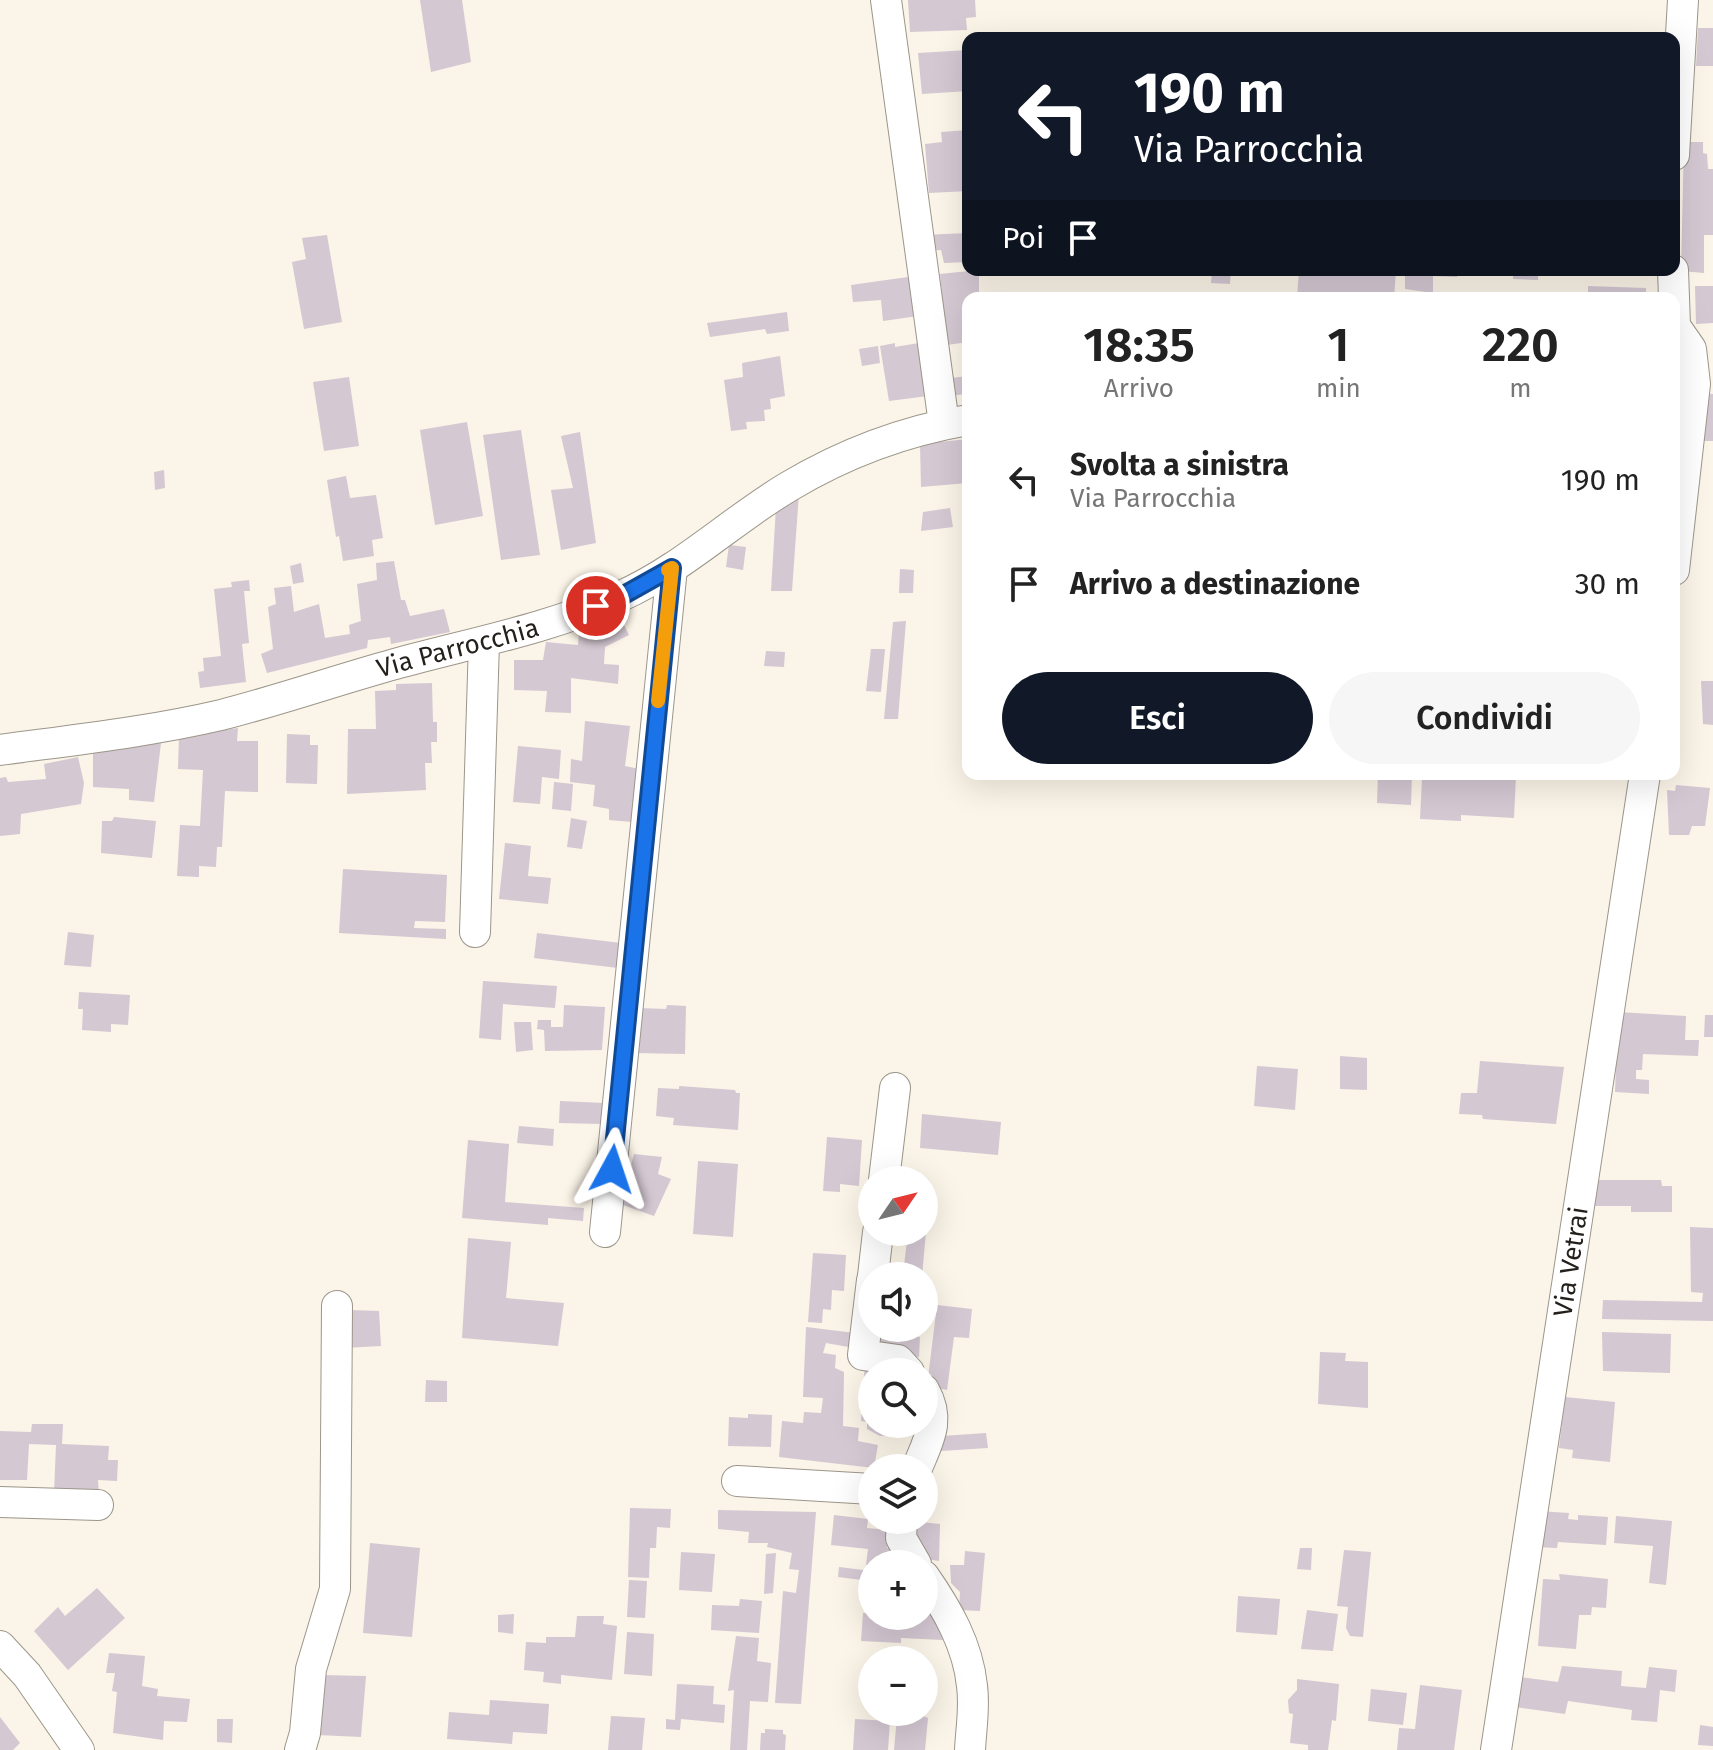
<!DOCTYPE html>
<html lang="it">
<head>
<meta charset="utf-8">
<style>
	body { margin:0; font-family:"Fira Sans",sans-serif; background:#f6f6f6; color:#222; height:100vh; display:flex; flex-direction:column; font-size:30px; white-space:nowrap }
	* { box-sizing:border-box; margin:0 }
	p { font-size:26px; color:#767676 }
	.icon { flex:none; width:44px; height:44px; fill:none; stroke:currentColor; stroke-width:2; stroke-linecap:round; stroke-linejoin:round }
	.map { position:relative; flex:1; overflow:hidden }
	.side { position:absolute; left:962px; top:292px; width:718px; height:488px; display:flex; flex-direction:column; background:#fff; border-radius:16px; box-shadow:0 8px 32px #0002 }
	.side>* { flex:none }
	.top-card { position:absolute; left:962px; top:32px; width:718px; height:244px; border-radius:16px; box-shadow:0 8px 32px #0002; background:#111827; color:#fff; overflow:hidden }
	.needle { width:52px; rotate:55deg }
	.tools { position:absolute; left:858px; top:1166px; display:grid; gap:16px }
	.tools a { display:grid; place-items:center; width:80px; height:80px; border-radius:50%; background:#fff; box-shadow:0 8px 32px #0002; font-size:40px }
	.pin { position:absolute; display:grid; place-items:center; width:68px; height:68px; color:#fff; margin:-34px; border:4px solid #fff; border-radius:50%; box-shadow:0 2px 8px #0007 }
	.me { position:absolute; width:88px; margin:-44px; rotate:5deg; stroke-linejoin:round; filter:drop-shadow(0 0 6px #0008) }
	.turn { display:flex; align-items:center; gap:28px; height:168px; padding:0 40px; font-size:36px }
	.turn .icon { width:104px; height:104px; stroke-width:2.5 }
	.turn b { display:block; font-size:56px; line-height:68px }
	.then { display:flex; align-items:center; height:76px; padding:0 40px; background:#0003; gap:16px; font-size:30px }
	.eta { display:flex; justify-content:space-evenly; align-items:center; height:136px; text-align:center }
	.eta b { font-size:48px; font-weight:600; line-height:56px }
	.button { display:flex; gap:16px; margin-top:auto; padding:16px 40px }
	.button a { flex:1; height:92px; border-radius:48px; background:#111827; color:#fff; font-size:32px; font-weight:600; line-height:92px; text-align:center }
	.button a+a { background:#f6f6f6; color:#222 }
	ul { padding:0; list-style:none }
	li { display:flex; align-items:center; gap:24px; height:104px; padding:0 40px }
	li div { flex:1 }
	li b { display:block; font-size:30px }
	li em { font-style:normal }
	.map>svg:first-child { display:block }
	.building { fill:#d4c8d2 }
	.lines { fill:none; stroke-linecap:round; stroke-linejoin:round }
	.minor-casing { stroke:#9c968a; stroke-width:32 }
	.minor { stroke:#fff; stroke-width:30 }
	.route-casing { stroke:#114b97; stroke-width:20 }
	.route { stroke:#1a73e8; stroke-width:14 }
	.slow { stroke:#f59e0b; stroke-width:14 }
	.labels { text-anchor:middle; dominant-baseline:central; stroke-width:8; stroke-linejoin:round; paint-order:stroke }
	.street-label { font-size:26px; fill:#24211d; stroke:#fff }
</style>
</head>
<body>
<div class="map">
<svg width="1713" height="1750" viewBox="0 0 1713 1750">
	<rect width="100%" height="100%" fill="#fbf4e8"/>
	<!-- building -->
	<g class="building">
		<polygon points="420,0 462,0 471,62 431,72"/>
		<polygon points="908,0 975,0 976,17 966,18 967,30 910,32"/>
		<polygon points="1698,28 1713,28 1713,66 1696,66"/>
		<polygon points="968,50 968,91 922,94 918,53"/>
		<polygon points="968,130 968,191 929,193 925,144 942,142 941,132"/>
		<polygon points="1684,142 1703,142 1703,153 1707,154 1708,169 1713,169 1713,235 1704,235 1704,273 1681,271"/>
		<polygon points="968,233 968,262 944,263 941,250 924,251 923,235"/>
		<polygon points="327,235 342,322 304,329 292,262 306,259 302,238"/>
		<polygon points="979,270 979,298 968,298 968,342 947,345 940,274"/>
		<polygon points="1212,270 1231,270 1230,284 1211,283"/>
		<polygon points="1299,270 1396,271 1394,298 1363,298 1364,295 1339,292 1339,298 1297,298"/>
		<polygon points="1405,270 1458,270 1457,277 1433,276 1433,293 1405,289"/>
		<polygon points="1513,270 1538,270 1538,280 1513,279"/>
		<polygon points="1612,270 1649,270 1649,276 1612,273"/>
		<polygon points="915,276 918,316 883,321 881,300 853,302 851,285"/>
		<polygon points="1588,286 1646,288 1646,298 1588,298"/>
		<polygon points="1695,286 1713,286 1713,323 1696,324"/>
		<polygon points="1217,292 1262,294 1262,298 1217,298"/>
		<polygon points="787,312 789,331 767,334 765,329 710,337 707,323"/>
		<polygon points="895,343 895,347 919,343 928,396 889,401 880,346"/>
		<polygon points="878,346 880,363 862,366 859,349"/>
		<polygon points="780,356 785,396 770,399 771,409 764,410 765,421 746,422 747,429 731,431 724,380 743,377 742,363"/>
		<polygon points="968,376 968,394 945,396 942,379"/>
		<polygon points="349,377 359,446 324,451 313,382"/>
		<polygon points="1699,393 1713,394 1713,441 1695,441"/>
		<polygon points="467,422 483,516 435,525 420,430"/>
		<polygon points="521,430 540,555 501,560 483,435"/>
		<polygon points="580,432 596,543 561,550 551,490 573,488 561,436"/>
		<polygon points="968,439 968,483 921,487 920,444"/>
		<polygon points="164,470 165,488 155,490 154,472"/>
		<polygon points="346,476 350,498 376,495 383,538 372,540 374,556 343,561 339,536 336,537 327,480"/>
		<polygon points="799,493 792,591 771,591 776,507"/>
		<polygon points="950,508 953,527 921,531 923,512"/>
		<polygon points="729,545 746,547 743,570 726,567"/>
		<polygon points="394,561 401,600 405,600 410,616 444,609 450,632 391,644 390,637 368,640 367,648 267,673 261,654 273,649 268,607 276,604 274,588 291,586 294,612 319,604 325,638 350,634 349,625 361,621 357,584 377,580 376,563"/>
		<polygon points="301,563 304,582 293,584 290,566"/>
		<polygon points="900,569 914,570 913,593 899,593"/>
		<polygon points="249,580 250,591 244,591 249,643 242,644 246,682 200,688 198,672 204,671 203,658 221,656 214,589 232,587 231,582"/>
		<polygon points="619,615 629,635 605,647 604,664 619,665 618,684 571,678 571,713 545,712 547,691 514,690 514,660 543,660 546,642 578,645 579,632"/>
		<polygon points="906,621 898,719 884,719 893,622"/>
		<polygon points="871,649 885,649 881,692 866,691"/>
		<polygon points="766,651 785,652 784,667 764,666"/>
		<polygon points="1701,681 1713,681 1713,725 1703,724"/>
		<polygon points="432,683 433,722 437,722 437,742 431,742 432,763 425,763 426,790 347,794 348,729 376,729 375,691 396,690 396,684"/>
		<polygon points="585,721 630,726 625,766 639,769 632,822 609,820 609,809 593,806 595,785 570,782 571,759 582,761"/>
		<polygon points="238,728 237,741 258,741 258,792 225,791 222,847 217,847 216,867 199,866 199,877 177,876 180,825 200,826 203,770 178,769 179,736"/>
		<polygon points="287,734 310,735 310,745 318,745 317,784 286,783"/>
		<polygon points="161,743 154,802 129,800 129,789 93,787 93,748"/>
		<polygon points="518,746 561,750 559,779 542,777 540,804 513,802"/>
		<polygon points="78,757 84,783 81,804 21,814 20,834 0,836 0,778 6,777 8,782 46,779 44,764"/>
		<polygon points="1378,774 1412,774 1411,805 1377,803"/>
		<polygon points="1462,774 1516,776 1514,818 1461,815 1461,821 1420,819 1422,778 1461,780"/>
		<polygon points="554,782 573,784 571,811 552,809"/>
		<polygon points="1676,785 1710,788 1705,826 1692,826 1689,835 1669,835 1667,790 1675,791"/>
		<polygon points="114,817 156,821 152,858 101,853 102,821 112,821"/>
		<polygon points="571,818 587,821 582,849 567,847"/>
		<polygon points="505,843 531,846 528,876 551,878 548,904 499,899"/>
		<polygon points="343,869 447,875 445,922 415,921 414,928 446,929 446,939 339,933"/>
		<polygon points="68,932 94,935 91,967 64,965"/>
		<polygon points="537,933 621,943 618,968 534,958"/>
		<polygon points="483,981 557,986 555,1008 503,1004 501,1040 479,1038"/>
		<polygon points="79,992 130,995 128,1025 111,1024 111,1032 82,1030 83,1009 78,1009"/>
		<polygon points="564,1005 605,1007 602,1050 545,1051 544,1030 537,1029 538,1020 551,1020 551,1027 563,1027"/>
		<polygon points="667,1005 686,1006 685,1054 635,1053 639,1008 666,1009"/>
		<polygon points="1618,1012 1686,1016 1685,1040 1699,1040 1698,1056 1643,1054 1642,1070 1636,1070 1636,1079 1649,1080 1649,1094 1615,1092"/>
		<polygon points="1705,1015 1713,1015 1713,1037 1704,1037"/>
		<polygon points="514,1022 531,1022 533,1050 516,1052"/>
		<polygon points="1340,1056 1367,1058 1367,1090 1340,1089"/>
		<polygon points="1480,1061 1564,1067 1556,1124 1483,1119 1482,1115 1459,1114 1461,1093 1477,1093"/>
		<polygon points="1257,1066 1298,1069 1295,1110 1254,1106"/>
		<polygon points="679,1086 735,1090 736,1093 740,1093 738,1130 673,1125 674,1118 656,1116 658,1088 679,1089"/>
		<polygon points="560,1101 604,1103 602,1124 559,1123"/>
		<polygon points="922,1114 1001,1122 998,1155 920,1148"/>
		<polygon points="519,1126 554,1129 553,1146 517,1143"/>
		<polygon points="827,1137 862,1140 859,1186 840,1184 840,1192 823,1191"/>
		<polygon points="468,1140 509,1144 505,1202 584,1208 583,1221 548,1218 548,1225 462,1218"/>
		<polygon points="634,1154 662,1157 658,1174 671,1179 654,1216 620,1204"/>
		<polygon points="698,1161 738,1164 733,1237 693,1234"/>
		<polygon points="1590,1180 1661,1180 1662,1186 1672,1186 1672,1212 1631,1212 1631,1206 1590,1206"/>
		<polygon points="1690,1227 1713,1228 1713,1321 1602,1319 1603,1300 1702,1302 1703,1293 1691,1292"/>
		<polygon points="908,1232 926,1232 922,1276 882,1276 883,1272 903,1274"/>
		<polygon points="468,1238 511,1242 506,1298 564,1303 558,1346 462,1338"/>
		<polygon points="813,1253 846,1255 844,1291 832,1290 831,1310 823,1309 822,1323 808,1322"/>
		<polygon points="937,1305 972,1309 969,1338 954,1337 947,1390 927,1386"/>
		<polygon points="349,1310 379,1311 381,1346 344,1348"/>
		<polygon points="806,1327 855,1333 854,1348 826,1343 823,1353 836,1355 835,1368 844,1372 843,1426 859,1428 858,1441 878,1445 874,1468 779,1457 782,1421 803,1423 804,1412 821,1413 823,1398 803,1397"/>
		<polygon points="878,1328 911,1328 911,1335 920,1337 919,1357 876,1354"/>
		<polygon points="1602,1332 1671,1334 1670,1373 1603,1371"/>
		<polygon points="1320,1352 1346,1353 1345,1361 1368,1362 1368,1408 1318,1404"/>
		<polygon points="865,1361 888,1372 872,1372 872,1424 900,1424 899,1435 880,1436 867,1429 867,1422 861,1421"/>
		<polygon points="426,1380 447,1381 447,1402 425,1402"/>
		<polygon points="1565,1397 1615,1402 1610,1462 1572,1458 1573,1450 1559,1448"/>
		<polygon points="748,1414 772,1415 771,1447 728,1446 729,1417 748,1418"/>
		<polygon points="32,1424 63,1424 62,1444 109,1446 108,1460 118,1460 117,1481 98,1480 99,1495 54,1493 56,1445 29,1444 27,1480 0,1480 0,1431 31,1432"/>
		<polygon points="986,1433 988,1448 941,1451 942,1436"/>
		<polygon points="630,1508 671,1509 670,1528 657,1527 656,1548 650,1548 649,1578 628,1577"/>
		<polygon points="718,1510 816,1512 801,1704 775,1703 783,1591 796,1593 799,1570 789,1569 792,1553 767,1547 768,1543 748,1543 749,1532 718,1529"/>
		<polygon points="1538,1511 1569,1513 1568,1519 1578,1520 1578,1515 1608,1517 1606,1545 1558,1542 1557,1548 1535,1547"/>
		<polygon points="834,1515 868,1519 867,1528 889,1530 887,1548 897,1549 896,1564 866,1565 868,1549 831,1545"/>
		<polygon points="1616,1516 1672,1521 1666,1585 1649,1583 1653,1546 1614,1543"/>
		<polygon points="910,1521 940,1524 939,1561 920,1558"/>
		<polygon points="370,1543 420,1548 412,1637 363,1633"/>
		<polygon points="1300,1548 1312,1548 1311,1570 1297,1569"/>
		<polygon points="1344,1550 1371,1552 1363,1637 1350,1636 1346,1628 1348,1607 1337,1606"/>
		<polygon points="965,1551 985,1553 980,1611 959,1610 960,1592 951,1583 950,1565 964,1565"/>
		<polygon points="681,1552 715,1554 712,1592 679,1590"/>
		<polygon points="776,1553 773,1593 764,1594 766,1554"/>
		<polygon points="839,1567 863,1570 862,1580 838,1577"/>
		<polygon points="1559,1574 1608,1579 1606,1608 1592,1607 1591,1615 1579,1615 1576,1649 1538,1646 1543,1579 1560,1580"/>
		<polygon points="629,1580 647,1581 645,1618 627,1617"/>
		<polygon points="97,1588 125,1618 68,1670 34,1631 58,1607 65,1616"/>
		<polygon points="1238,1596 1280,1599 1277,1635 1236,1632"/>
		<polygon points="740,1599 762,1601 759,1633 711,1630 712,1605 739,1606"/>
		<polygon points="924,1605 934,1606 944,1617 943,1640 901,1638 901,1643 861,1641 863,1613 872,1613 872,1616 924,1616"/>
		<polygon points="1307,1610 1338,1614 1333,1651 1301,1649"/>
		<polygon points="514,1614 513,1634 498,1632 498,1615"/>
		<polygon points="577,1616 604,1616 603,1624 617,1626 612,1680 561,1675 561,1684 543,1682 544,1672 524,1670 526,1642 546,1643 546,1637 575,1637"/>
		<polygon points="627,1632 654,1634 652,1676 624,1674"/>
		<polygon points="736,1636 759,1638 757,1661 771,1663 768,1702 750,1701 747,1750 730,1750 734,1690 728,1691"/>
		<polygon points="109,1653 145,1656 142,1686 158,1689 157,1696 190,1699 187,1722 164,1721 163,1740 113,1733 117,1692 112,1691 115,1673 106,1673"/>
		<polygon points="1562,1666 1622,1671 1621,1686 1646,1688 1649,1667 1677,1670 1675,1692 1660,1690 1657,1722 1631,1720 1632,1710 1568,1701 1565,1714 1508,1706 1512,1676 1558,1682"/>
		<polygon points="322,1675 366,1676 361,1737 318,1735"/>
		<polygon points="1297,1679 1339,1684 1336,1721 1332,1720 1328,1750 1308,1750 1308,1745 1290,1743 1293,1714 1289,1713 1288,1700 1297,1690"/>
		<polygon points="677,1684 714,1686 713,1704 725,1705 724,1723 681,1719 680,1730 666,1729 666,1719 675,1720"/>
		<polygon points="1420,1685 1462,1690 1454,1750 1397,1750 1399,1728 1415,1729"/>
		<polygon points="1371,1689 1407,1693 1403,1725 1368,1721"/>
		<polygon points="490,1700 549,1704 547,1734 513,1732 512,1744 447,1739 449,1712 489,1715"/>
		<polygon points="901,1712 922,1712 921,1715 928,1718 925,1750 894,1750 897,1716 901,1716"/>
		<polygon points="611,1716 645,1718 642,1750 608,1750"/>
		<polygon points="0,1717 20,1743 13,1750 0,1750"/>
		<polygon points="217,1719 233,1719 232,1743 217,1742"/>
		<polygon points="855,1719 890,1721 888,1750 853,1750"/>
		<polygon points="1700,1725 1713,1727 1713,1746 1698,1745"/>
		<polygon points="765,1729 783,1730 783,1734 786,1735 785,1750 760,1750 761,1733 765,1733"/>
	</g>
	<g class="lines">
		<defs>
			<g id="minor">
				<polyline points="886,0 944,424"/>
				<polyline points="1674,155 1683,0"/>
				<polyline points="1673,270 1675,326 1691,349 1695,384 1674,570"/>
				<path id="s1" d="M 0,750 C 74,740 148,732 221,715 C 280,700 337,680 395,664 C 471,643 549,629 621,596 C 682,569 731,521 788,487 C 843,454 904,431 968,420"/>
				<polyline points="475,932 484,642"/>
				<polyline points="884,1180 895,1088"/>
				<polyline points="605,1232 672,568"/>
				<polyline points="873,1276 878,1232"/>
				<polyline points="872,1280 863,1355 898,1360 909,1372"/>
				<path d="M 917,1468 C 929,1439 941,1420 924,1390"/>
				<polyline points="737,1481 872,1489"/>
				<polyline points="0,1502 98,1505"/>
				<polyline points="902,1520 901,1538 916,1564"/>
				<path d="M 924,1576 C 947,1609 968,1645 972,1686 C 975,1707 971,1729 970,1750"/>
				<polyline points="0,1646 27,1675 79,1750"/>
				<polyline points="300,1750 305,1733 311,1669 335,1589 337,1306"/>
				<path id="s2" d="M 1496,1750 L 1645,774"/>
			</g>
		</defs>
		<!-- minor casing -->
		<use href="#minor" class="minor-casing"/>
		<!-- minor -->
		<use href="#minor" class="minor"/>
	</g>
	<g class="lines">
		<defs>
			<polyline id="route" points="596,606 622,596 672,568 612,1169"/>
		</defs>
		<!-- route casing -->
		<use href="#route" class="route-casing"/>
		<!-- route -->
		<use href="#route" class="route"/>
		<!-- slow -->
		<polyline class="slow" points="658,701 672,568 668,570"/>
	</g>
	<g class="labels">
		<!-- street labels -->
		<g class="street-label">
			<text stroke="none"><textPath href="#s1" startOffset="470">Via Parrocchia</textPath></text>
			<text stroke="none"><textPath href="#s2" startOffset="494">Via Vetrai</textPath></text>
		</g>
	</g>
</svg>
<div class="tools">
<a><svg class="needle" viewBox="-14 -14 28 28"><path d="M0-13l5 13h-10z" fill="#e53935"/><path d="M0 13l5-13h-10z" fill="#767676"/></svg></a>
<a><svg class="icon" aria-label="sound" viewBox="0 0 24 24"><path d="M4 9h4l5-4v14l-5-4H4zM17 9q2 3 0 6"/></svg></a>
<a><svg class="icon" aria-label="search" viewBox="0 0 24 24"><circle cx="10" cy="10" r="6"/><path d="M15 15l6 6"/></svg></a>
<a><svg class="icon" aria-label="layers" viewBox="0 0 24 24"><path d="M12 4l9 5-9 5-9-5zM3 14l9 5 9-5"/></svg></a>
<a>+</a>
<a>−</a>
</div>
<div class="pin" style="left:596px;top:606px;background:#d93025"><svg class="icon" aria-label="arrive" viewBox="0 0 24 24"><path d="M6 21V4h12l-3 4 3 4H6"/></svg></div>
<svg class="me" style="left:612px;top:1169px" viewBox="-20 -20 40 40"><path d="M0-17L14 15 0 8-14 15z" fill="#1a73e8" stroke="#fff" stroke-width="4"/></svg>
<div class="top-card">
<div class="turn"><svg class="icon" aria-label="left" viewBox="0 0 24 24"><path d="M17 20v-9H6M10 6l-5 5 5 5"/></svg><div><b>190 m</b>Via Parrocchia</div></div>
<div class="then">Poi<svg class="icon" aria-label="arrive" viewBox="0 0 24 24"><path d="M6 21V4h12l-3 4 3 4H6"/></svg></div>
</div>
<section class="side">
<div class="eta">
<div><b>18:35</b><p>Arrivo</p></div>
<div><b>1</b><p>min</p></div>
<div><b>220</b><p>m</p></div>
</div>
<ul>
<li><svg class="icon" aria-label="left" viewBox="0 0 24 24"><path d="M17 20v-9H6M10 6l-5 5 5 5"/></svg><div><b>Svolta a sinistra</b><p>Via Parrocchia</p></div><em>190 m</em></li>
<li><svg class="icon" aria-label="arrive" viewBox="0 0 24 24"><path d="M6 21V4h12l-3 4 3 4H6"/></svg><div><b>Arrivo a destinazione</b></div><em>30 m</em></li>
</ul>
<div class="button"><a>Esci</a><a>Condividi</a></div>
</section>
</div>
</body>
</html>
